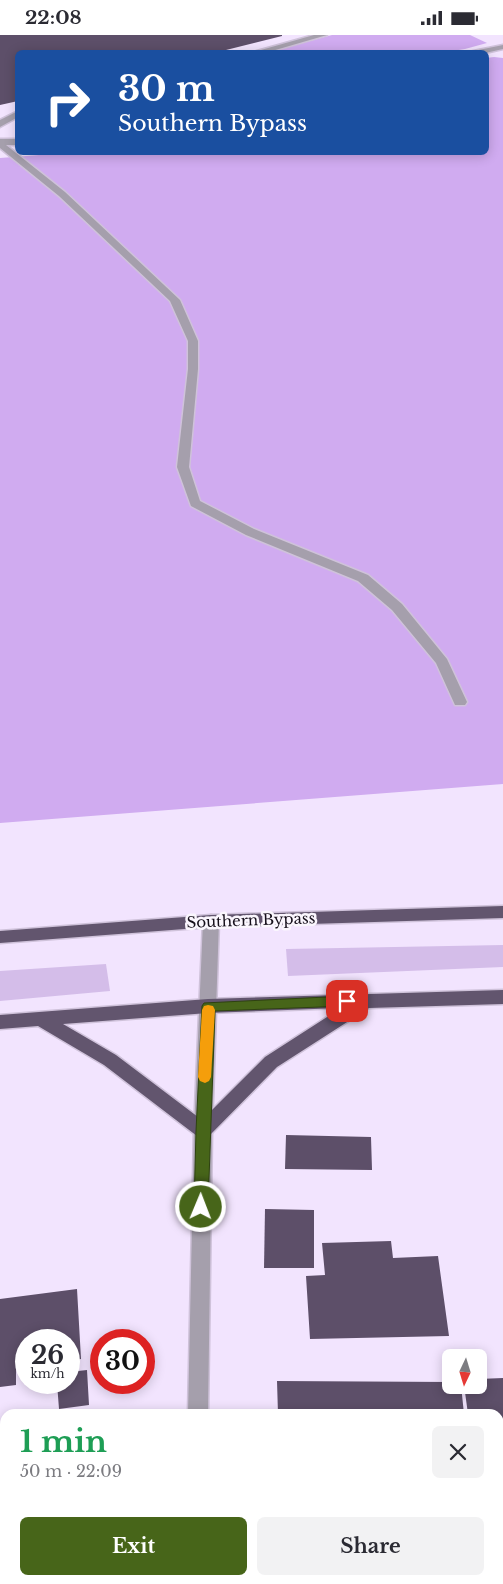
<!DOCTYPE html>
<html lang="en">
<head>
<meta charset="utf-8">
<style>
	body { margin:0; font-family:"Libre Baskerville",serif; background:#f2f2f3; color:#2b2b33; height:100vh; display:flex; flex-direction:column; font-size:19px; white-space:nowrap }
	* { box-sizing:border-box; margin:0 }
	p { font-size:16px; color:#7c7c81 }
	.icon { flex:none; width:28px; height:28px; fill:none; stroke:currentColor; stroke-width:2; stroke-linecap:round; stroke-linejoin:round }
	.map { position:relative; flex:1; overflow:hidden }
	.details { position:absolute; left:0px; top:1374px; width:504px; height:176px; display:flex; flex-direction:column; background:#fff; border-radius:15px 15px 0 0; box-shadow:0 2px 12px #0003 }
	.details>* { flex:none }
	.guide { position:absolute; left:15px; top:15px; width:474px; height:105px; border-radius:8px; box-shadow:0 2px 12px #0003; background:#1a4fa0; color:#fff; overflow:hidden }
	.needle { width:32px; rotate:184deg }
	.tools { position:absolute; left:442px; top:1314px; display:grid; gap:10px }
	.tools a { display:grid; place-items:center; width:45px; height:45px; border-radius:8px; background:#fff; box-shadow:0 2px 12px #0003; font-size:25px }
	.speed { position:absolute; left:15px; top:1294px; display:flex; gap:10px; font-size:25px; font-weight:700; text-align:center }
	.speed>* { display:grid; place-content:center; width:65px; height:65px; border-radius:50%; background:#fff; box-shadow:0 2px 12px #0003; line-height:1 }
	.speed small { font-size:12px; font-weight:400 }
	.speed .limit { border:8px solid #d22; background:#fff; color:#111 }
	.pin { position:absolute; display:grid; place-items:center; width:42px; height:42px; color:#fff; margin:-21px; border-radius:10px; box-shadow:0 2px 8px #0006 }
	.me { position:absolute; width:55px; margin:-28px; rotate:1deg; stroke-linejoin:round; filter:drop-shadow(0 0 4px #0008) }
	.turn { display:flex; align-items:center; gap:18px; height:105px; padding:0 20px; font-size:22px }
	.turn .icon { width:65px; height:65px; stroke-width:2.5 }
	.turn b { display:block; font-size:35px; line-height:42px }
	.round { display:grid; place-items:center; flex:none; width:52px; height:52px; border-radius:8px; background:#f2f2f3 }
	.overview { display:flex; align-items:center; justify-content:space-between; height:85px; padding:0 20px }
	h1 { font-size:30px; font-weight:800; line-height:38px; color:#1e9e55 }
	.cta { display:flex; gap:10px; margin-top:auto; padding:10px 20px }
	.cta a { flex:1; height:58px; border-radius:8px; background:#476519; color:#fff; font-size:20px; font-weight:800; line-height:58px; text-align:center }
	.cta a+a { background:#f2f2f3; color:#2b2b33 }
	.status { display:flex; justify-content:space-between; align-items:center; height:35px; padding:0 25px; background:#fff; direction:ltr }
	.status svg { height:14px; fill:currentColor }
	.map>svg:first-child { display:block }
	.green { fill:#d4bde9 }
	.forest { fill:#d0abf0 }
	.building { fill:#5d4f69 }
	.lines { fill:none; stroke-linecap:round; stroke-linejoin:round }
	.service-casing { stroke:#cfc2da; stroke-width:3 }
	.minor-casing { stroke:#cfc2da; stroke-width:3 }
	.trunk-casing { stroke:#cfc2da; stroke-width:3 }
	.service { fill:#a59fac; fill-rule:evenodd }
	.minor { fill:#a59fac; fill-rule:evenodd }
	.trunk { fill:#62556e; fill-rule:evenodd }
	.route { fill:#476519; stroke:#2e4210 }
	.slow { fill:#f59e0b }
	.labels { text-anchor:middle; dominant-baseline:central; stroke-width:5; stroke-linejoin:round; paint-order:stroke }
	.street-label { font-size:15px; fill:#150f1a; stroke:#faf6fd }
</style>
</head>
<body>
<div class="status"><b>22:08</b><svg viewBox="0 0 49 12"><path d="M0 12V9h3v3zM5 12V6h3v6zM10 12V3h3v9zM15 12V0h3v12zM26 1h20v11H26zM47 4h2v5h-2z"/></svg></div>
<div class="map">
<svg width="503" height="1549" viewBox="0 0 503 1549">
	<rect width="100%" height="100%" fill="#f2e4fe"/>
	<!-- green -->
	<g class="green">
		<polygon points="503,910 503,932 288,941 286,914"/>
		<polygon points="106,929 110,956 0,966 0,936"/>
	</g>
	<!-- forest -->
	<g class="forest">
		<polygon points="332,0 470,0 487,8 465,14 439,18 265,18"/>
		<polygon points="494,22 503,23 503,749 0,788 0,123 65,118 486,118 486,23"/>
	</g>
	<!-- building -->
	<g class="building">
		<polygon points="0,0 282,0 282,1 214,18 18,18 18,66 0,70"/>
		<polygon points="286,1100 371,1102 372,1135 285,1134"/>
		<polygon points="265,1174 314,1175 314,1233 264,1233"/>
		<polygon points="391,1206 393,1223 438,1221 449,1301 310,1304 306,1241 325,1240 322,1208"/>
		<polygon points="77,1254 81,1324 69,1326 69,1305 26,1305 26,1332 16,1333 16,1350 0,1352 0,1264"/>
		<polygon points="87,1335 89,1370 59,1374 57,1348 69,1348 69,1337"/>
		<polygon points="503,1343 503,1549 494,1549 493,1545 499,1545 499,1379 468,1379 464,1350 479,1350 479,1344"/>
		<polygon points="277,1346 451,1347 451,1350 461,1350 464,1379 278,1379"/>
		<polygon points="5,1498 5,1545 61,1545 61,1549 0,1549 0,1499"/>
		<polygon points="95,1545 123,1545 119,1549 99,1549"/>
	</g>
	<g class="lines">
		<defs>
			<g id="service">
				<polygon points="314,0 327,0 265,18 250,18"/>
				<polygon points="503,10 503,14 485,18 464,18"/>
				<polygon points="18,76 18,82 0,92 0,85"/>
				<polygon points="0,104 18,104 18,110 6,110 65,157 180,265 198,306 198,334 189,432 200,466 254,494 368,540 402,569 447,624 467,667 465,670 455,670 436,628 392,575 358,546 246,500 191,471 177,432 188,334 188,306 170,266 59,161 0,113"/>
			</g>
			<g id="minor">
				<polygon points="211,880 217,882 219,886 212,1096 208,1379 188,1379 194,1096 203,886 205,882"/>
				<polygon points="5,1476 5,1498 0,1499 0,1477"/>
				<rect x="185" y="1545" width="22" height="4"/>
			</g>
			<g id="trunk">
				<polygon points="503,871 503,883 211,892 0,908 0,896 211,880"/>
				<path d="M 503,955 L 503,969 L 369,973 L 277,1032 L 209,1101 L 203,1104 L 197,1101 L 104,1030 L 38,991 L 0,994 L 0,980 L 208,964 ZM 341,973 L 265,1022 L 202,1085 L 116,1020 L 63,989 L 208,978 Z"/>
			</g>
		</defs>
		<!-- service casing -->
		<use href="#service" class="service-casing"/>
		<!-- minor casing -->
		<use href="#minor" class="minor-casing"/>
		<!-- trunk casing -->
		<use href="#trunk" class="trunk-casing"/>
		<!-- service -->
		<use href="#service" class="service"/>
		<!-- minor -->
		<use href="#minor" class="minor"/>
		<!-- trunk -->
		<use href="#trunk" class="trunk"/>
	</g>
	<!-- route -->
	<polygon class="route" points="347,961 352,962 353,966 352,969 347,971 215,976 208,1172 206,1176 201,1178 196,1176 194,1172 196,1096 202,971 204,968"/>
	<!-- slow -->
	<polygon class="slow" points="208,970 213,971 215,975 211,1042 209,1046 205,1048 200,1046 198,1042 202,975 204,971"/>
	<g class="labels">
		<!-- street labels -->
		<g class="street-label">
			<text transform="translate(251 885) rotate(-2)">Southern Bypass</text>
		</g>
	</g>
</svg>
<div class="tools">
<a><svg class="needle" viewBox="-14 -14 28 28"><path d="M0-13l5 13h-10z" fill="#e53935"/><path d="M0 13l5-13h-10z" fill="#7c7c81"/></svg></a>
</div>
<div class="speed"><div>26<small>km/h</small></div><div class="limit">30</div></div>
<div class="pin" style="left:347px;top:966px;background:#d93025"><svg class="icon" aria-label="arrive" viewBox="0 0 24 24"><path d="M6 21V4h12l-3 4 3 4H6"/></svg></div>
<svg class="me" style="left:201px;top:1172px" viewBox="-20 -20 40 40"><circle r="17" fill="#476519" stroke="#fff" stroke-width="3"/><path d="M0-11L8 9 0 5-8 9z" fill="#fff"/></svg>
<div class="guide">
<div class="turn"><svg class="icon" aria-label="right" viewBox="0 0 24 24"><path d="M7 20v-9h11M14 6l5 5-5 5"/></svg><div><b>30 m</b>Southern Bypass</div></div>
</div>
<section class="details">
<div class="overview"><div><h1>1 min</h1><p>50 m · 22:09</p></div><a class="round"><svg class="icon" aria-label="close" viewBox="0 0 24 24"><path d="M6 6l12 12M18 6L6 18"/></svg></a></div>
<div class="cta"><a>Exit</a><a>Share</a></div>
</section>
</div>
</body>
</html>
